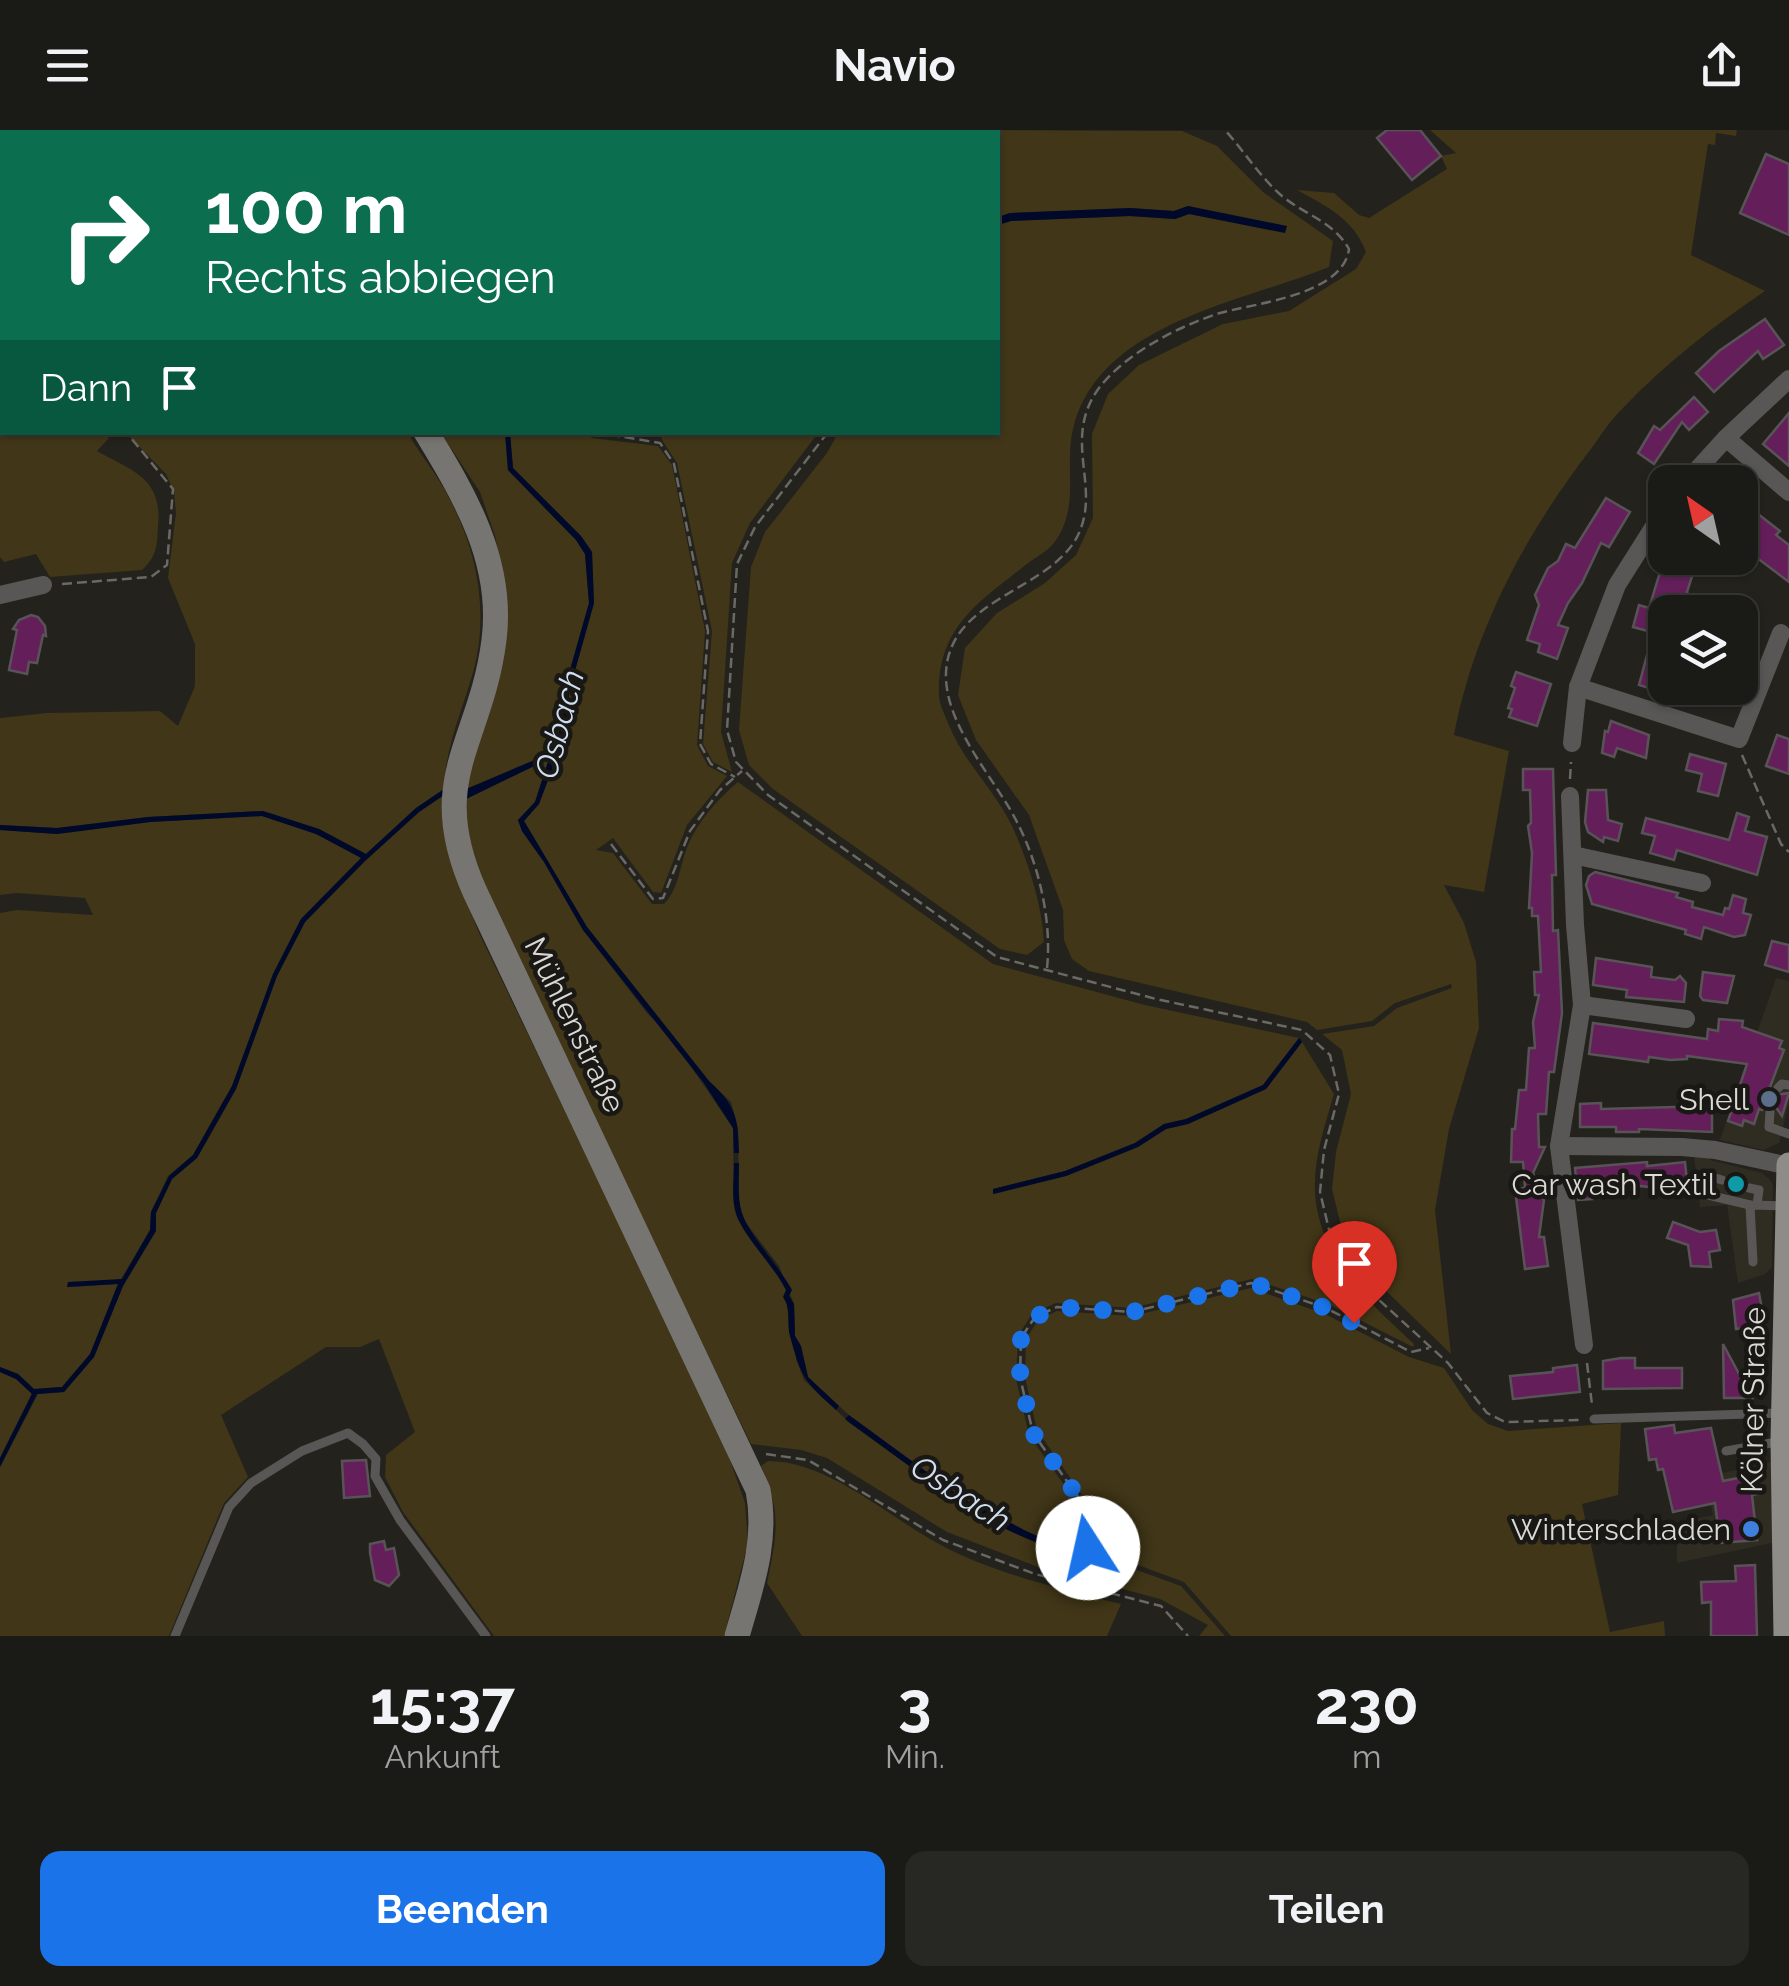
<!DOCTYPE html>
<html lang="de">
<head>
<meta charset="utf-8">
<style>
	body { margin:0; font-family:Raleway,sans-serif; background:#272723; color:#f1f3f6; height:100vh; display:flex; flex-direction:column; font-size:38px; white-space:nowrap }
	* { box-sizing:border-box; margin:0 }
	p { font-size:32px; color:#9fa1a1 }
	.icon { flex:none; width:55px; height:55px; fill:none; stroke:currentColor; stroke-width:2; stroke-linecap:round; stroke-linejoin:round }
	.map { position:relative; height:1506px; overflow:hidden }
	.side { display:flex; flex-direction:column; background:#1a1a16; flex:1 }
	.side>* { flex:none }
	.hud { position:absolute; left:0px; top:0px; width:1000px; height:305px; box-shadow:0 2px 8px #0004,0 0 0 2px #383835; background:#0b6e4f; color:#fff; overflow:hidden }
	.needle { width:65px; rotate:326deg }
	.tools { position:absolute; left:1648px; top:335px; display:grid; gap:20px }
	.tools a { display:grid; place-items:center; width:110px; height:110px; border-radius:20px; background:#1a1a16; box-shadow:0 2px 8px #0004,0 0 0 2px #383835; font-size:50px }
	.pin { position:absolute; display:grid; place-items:center; width:85px; height:85px; color:#fff; margin:-102px -42px; border-radius:50% 50% 50% 0; rotate:-45deg; box-shadow:0 0 10px #0007 }
	.pin .icon { rotate:45deg }
	.me { position:absolute; width:110px; margin:-55px; rotate:350deg; stroke-linejoin:round; filter:drop-shadow(0 0 8px #0008) }
	.turn { display:flex; align-items:center; gap:35px; height:210px; padding:0 40px; font-size:45px }
	.turn .icon { width:130px; height:130px; stroke-width:2.5 }
	.turn b { display:block; font-size:70px; line-height:85px }
	.then { display:flex; align-items:center; height:95px; padding:0 40px; background:#0003; gap:20px; font-size:38px }
	.eta { display:flex; justify-content:space-evenly; align-items:center; height:170px; text-align:center }
	.eta b { font-size:60px; font-weight:700; line-height:70px }
	.button { display:flex; gap:20px; margin-top:auto; padding:20px 40px }
	.button a { flex:1; height:115px; border-radius:20px; background:#1a73e8; color:#fff; font-size:40px; font-weight:700; line-height:115px; text-align:center }
	.button a+a { background:#272723; color:#f1f3f6 }
	header { display:flex; justify-content:space-between; align-items:center; height:130px; padding:0 40px; background:#1a1a16; font-size:45px; font-weight:700 }
	.map>svg:first-child { display:block }
	.built { fill:#2f2c22 }
	.green { fill:#413617 }
	.water { fill:#00092a }
	.building { fill:#641f5a; stroke:#585357; stroke-width:2.5 }
	.lines { fill:none; stroke-linecap:round; stroke-linejoin:round }
	.path { stroke:#6a6965; stroke-width:2.5; stroke-dasharray:10 5; stroke-linecap:butt }
	.lane { stroke:#585755; stroke-width:9 }
	.street { stroke:#585755; stroke-width:18 }
	.secondary { stroke:#777572; stroke-width:25 }
	.primary { stroke:#8e8c88; stroke-width:25 }
	.route { stroke:#1a73e8; stroke-width:18; stroke-dasharray:0 32.4 }
	.service-dot { fill:#5c6f8a; stroke:#1a1814; stroke-width:4 }
	.culture-dot { fill:#0f9aa8; stroke:#1a1814; stroke-width:4 }
	.shop-dot { fill:#3f7fe0; stroke:#1a1814; stroke-width:4 }
	.labels { text-anchor:middle; dominant-baseline:central; stroke-width:9; stroke-linejoin:round; paint-order:stroke }
	.street-label { font-size:30px; fill:#dad9d6; stroke:#1a1814 }
	.poi-label { font-size:30px; fill:#dad9d6; stroke:#1a1814; text-anchor:end }
	.water-label { font-size:32px; font-style:italic; fill:#d0def1; stroke:#1a1814 }
</style>
</head>
<body>
<header><svg class="icon" aria-label="menu" viewBox="0 0 24 24"><path d="M4 6h16M4 12h16M4 18h16"/></svg>Navio<svg class="icon" aria-label="share" viewBox="0 0 24 24"><path d="M12 15V3M7 8l5-5 5 5M5 13v7h14v-7"/></svg></header>
<div class="map">
<svg width="1789" height="1506" viewBox="0 0 1789 1506">
	<rect width="100%" height="100%" fill="#23221d"/>
	<!-- built -->
	<g class="built">
		<polygon points="1776,848 1789,851 1789,972 1779,1013 1764,1020 1720,1010"/>
		<polygon points="1694,1025 1711,1026 1710,1030 1762,1043 1770,1050 1773,1055 1772,1137 1765,1144 1738,1153 1727,1075 1700,1077"/>
		<polygon points="1772,1332 1772,1413 1677,1433 1677,1393 1713,1385 1705,1347"/>
	</g>
	<!-- green -->
	<g class="green">
		<polygon points="0,0 310,0 310,2 2,2 0,191"/>
		<path d="M 970,0 L 1182,1 L 1217,16 L 1263,62 L 1333,111 L 1329,137 C 1243,172 1098,193 1073,299 C 1064,337 1080,375 1056,410 C 1050,420 1036,427 1027,434 C 979,472 937,497 939,565 C 939,574 945,585 948,593 C 964,633 994,659 1012,696 C 1028,731 1042,774 1044,812 L 1027,825 L 1000,819 L 773,659 L 749,635 L 739,600 L 751,437 L 765,402 L 827,323 L 838,303 L 998,302 L 998,95 L 1011,91 L 1130,86 L 1175,89 L 1189,84 L 1285,102 L 1188,76 L 1174,81 L 1130,78 L 1010,83 L 998,87 L 998,2 L 960,2 Z"/>
		<path d="M 1430,0 L 1737,0 L 1736,6 L 1716,3 L 1715,15 L 1708,14 L 1691,125 L 1765,161 C 1715,195 1666,233 1624,277 C 1611,289 1601,305 1591,319 C 1526,403 1474,500 1454,605 L 1509,621 L 1484,762 L 1444,755 L 1464,793 L 1476,832 L 1479,898 L 1449,999 L 1435,1080 L 1451,1224 L 1376,1151 L 1343,1104 L 1332,1059 L 1336,1022 L 1351,964 L 1342,920 L 1322,904 L 1374,896 L 1397,878 L 1452,858 L 1451,854 L 1395,873 L 1372,891 L 1317,900 L 1307,892 L 1089,841 L 1072,829 L 1064,810 L 1063,780 L 1029,685 L 976,610 L 958,565 L 965,518 L 997,483 L 1045,453 L 1076,425 L 1093,388 L 1092,304 L 1108,264 L 1139,235 L 1223,194 L 1289,181 L 1356,139 L 1366,122 C 1353,88 1327,77 1297,60 L 1334,63 L 1359,85 L 1369,88 L 1447,39 L 1441,26 L 1456,23 Z"/>
		<path d="M 0,256 L 2,302 L 102,303 L 109,308 L 97,321 C 133,341 163,349 158,396 C 157,416 157,426 142,440 L 50,447 L 36,424 L 4,432 L 0,427 Z"/>
		<path d="M 126,303 L 408,303 C 420,325 438,345 449,368 C 477,420 489,482 474,539 C 463,579 445,617 444,659 L 416,678 L 366,724 L 319,699 L 263,681 L 148,687 L 57,698 L 0,695 L 0,588 L 47,583 L 160,581 L 178,596 L 195,556 L 195,514 L 168,448 L 176,383 L 174,362 L 166,344 Z"/>
		<polygon points="441,303 505,303 508,340 576,410 585,424 589,473 564,561 562,594 551,623 464,660 506,462 495,406 480,362"/>
		<path d="M 510,303 L 585,303 L 592,308 L 658,316 L 672,335 L 705,501 L 697,615 L 708,636 L 727,646 L 687,695 L 661,763 L 653,762 L 613,708 L 596,720 L 613,723 L 652,774 L 664,774 C 679,759 680,734 688,715 C 698,691 718,669 738,652 L 993,834 L 1145,875 L 1299,908 L 1263,955 L 1186,989 L 1164,994 L 1135,1013 L 1065,1041 L 993,1059 L 994,1064 L 1066,1046 L 1138,1017 L 1166,999 L 1188,994 L 1266,959 L 1302,912 L 1334,964 C 1325,995 1313,1030 1315,1063 C 1319,1128 1370,1173 1414,1214 L 1413,1217 L 1328,1174 L 1252,1149 L 1132,1178 L 1056,1173 L 1032,1184 L 1018,1206 L 1016,1249 L 1029,1305 L 1081,1379 L 1086,1397 L 1085,1417 C 1041,1418 1004,1385 965,1370 L 852,1288 L 808,1247 L 801,1216 L 795,1206 L 794,1174 L 779,1136 L 743,1089 L 739,1073 L 738,998 L 731,972 L 709,951 L 587,797 L 524,691 L 539,674 L 568,597 L 569,562 L 594,473 L 592,422 L 581,406 L 513,338 Z"/>
		<polygon points="661,303 818,303 750,393 732,433 721,602 732,642 713,632 703,614 712,501 677,333 662,310"/>
		<path d="M 549,628 L 535,672 L 518,690 L 522,701 L 544,732 L 583,800 L 647,883 L 670,906 L 733,998 L 734,1074 L 739,1091 L 775,1139 L 786,1160 L 790,1207 L 796,1217 L 796,1229 L 804,1250 L 850,1293 L 963,1375 C 976,1380 985,1388 998,1395 C 1022,1407 1055,1422 1082,1423 L 1071,1445 L 1038,1437 L 947,1402 L 827,1328 L 801,1320 L 751,1314 L 483,761 L 466,708 L 464,670 Z"/>
		<polygon points="444,665 461,758 479,803 722,1307 745,1373 748,1413 724,1506 494,1506 403,1382 385,1347 386,1325 415,1302 379,1209 360,1217 326,1217 221,1285 248,1347 224,1373 169,1506 0,1506 0,1337 38,1264 64,1262 94,1227 123,1156 155,1101 156,1083 172,1049 197,1028 236,959 277,846 305,792 365,731 419,682"/>
		<polygon points="262,686 316,704 362,727 301,789 273,844 232,956 193,1025 168,1046 151,1082 150,1100 121,1149 68,1157 118,1154 90,1224 62,1257 34,1259 18,1244 0,1237 0,783 17,780 93,785 85,768 17,763 0,765 0,700 57,704 150,692"/>
		<polygon points="1251,1158 1325,1184 1409,1227 1444,1238 1472,1280 1488,1294 1508,1301 1621,1293 1618,1365 1582,1374 1610,1502 1664,1491 1665,1506 1231,1506 1184,1452 1092,1418 1095,1397 1089,1375 1037,1300 1025,1248 1026,1209 1038,1190 1057,1181 1132,1186"/>
		<polygon points="0,1242 16,1249 32,1263 0,1328"/>
		<path d="M 768,1331 C 828,1331 887,1386 939,1414 C 994,1444 1060,1458 1121,1474 L 1107,1506 L 802,1506 L 767,1453 C 777,1405 782,1383 761,1336 Z"/>
		<polygon points="1090,1423 1181,1456 1225,1506 1199,1506 1208,1495 1160,1469 1078,1447"/>
	</g>
	<!-- water -->
	<g class="water">
		<polygon points="1188,76 1287,96 1285,103 1189,84 1175,89 1130,86 1011,91 998,95 998,87 1010,83 1130,78 1174,81"/>
		<path d="M 505,303 L 510,303 L 513,338 L 581,406 L 592,422 L 594,473 L 569,562 L 568,597 L 539,674 L 524,691 L 587,797 L 709,951 C 736,976 738,987 739,1023 L 734,1023 L 733,998 L 704,953 L 583,800 L 544,732 L 522,701 L 518,690 L 535,672 L 549,629 L 464,670 L 464,660 L 551,623 L 562,594 L 564,561 L 589,473 L 585,424 L 576,410 L 508,340 Z"/>
		<polygon points="444,659 444,665 419,682 365,731 305,792 277,846 236,959 197,1028 172,1049 156,1083 156,1101 123,1156 94,1227 64,1262 37,1264 0,1337 0,1328 32,1264 16,1249 0,1242 0,1237 18,1244 34,1259 62,1257 90,1224 118,1154 67,1157 68,1152 122,1149 150,1100 151,1082 169,1046 193,1025 232,956 273,844 301,789 361,728 316,704 262,686 150,692 57,704 0,700 0,695 57,698 148,687 263,681 319,699 366,724 416,678"/>
		<polygon points="1299,908 1302,912 1266,959 1188,994 1166,999 1138,1017 1066,1046 993,1064 993,1059 1065,1041 1135,1013 1164,994 1186,989 1263,955"/>
		<path d="M 734,1033 L 739,1033 C 739,1049 737,1067 742,1083 C 749,1105 779,1136 792,1160 L 789,1166 L 794,1174 L 795,1206 L 801,1216 L 808,1247 L 839,1276 L 836,1280 C 804,1251 801,1247 790,1206 C 786,1192 792,1180 783,1167 L 786,1160 C 773,1135 751,1115 739,1091 C 730,1074 734,1051 734,1033 Z"/>
		<path d="M 849,1285 L 965,1370 C 1004,1385 1041,1418 1085,1417 L 1082,1423 C 1055,1422 1022,1407 998,1395 C 985,1388 976,1380 963,1375 L 850,1293 L 845,1289 Z"/>
	</g>
	<!-- building -->
	<g class="building">
		<polygon points="1387,0 1420,0 1441,26 1412,50 1377,8"/>
		<polygon points="1766,24 1789,34 1789,105 1740,83"/>
		<polygon points="1765,189 1784,215 1763,229 1758,221 1714,262 1696,243 1719,221"/>
		<polygon points="1694,267 1708,282 1689,300 1682,292 1654,334 1638,323 1654,296 1660,300"/>
		<polygon points="1789,283 1789,336 1763,314"/>
		<polygon points="1606,368 1630,382 1609,417 1601,413 1582,453 1568,473 1558,495 1568,498 1557,529 1538,522 1540,514 1527,510 1539,475 1535,465 1548,438 1558,431 1566,414 1575,418"/>
		<polygon points="1740,370 1780,401 1776,405 1789,415 1789,452 1740,415"/>
		<polygon points="1672,428 1704,428 1698,444 1693,443 1687,462 1693,475 1665,465 1655,503 1633,497 1639,475 1649,478 1661,439 1665,433 1669,435"/>
		<polygon points="31,485 38,487 45,496 46,506 43,505 37,533 29,532 27,544 9,540 17,500 13,499 19,490"/>
		<polygon points="1647,525 1661,529 1658,538 1665,540 1665,563 1639,555"/>
		<polygon points="1516,542 1551,554 1537,596 1509,587 1512,579 1508,578 1515,558 1511,556"/>
		<polygon points="1611,591 1649,605 1646,628 1617,618 1614,627 1602,623 1605,601 1608,602"/>
		<polygon points="1777,605 1789,609 1789,644 1766,636"/>
		<polygon points="1690,624 1726,634 1718,666 1698,661 1702,644 1686,640"/>
		<polygon points="1523,639 1553,639 1556,745 1552,745 1553,801 1558,800 1562,883 1554,942 1549,942 1546,984 1538,984 1539,1017 1545,1017 1533,1043 1544,1070 1539,1107 1544,1107 1548,1136 1525,1139 1515,1059 1525,1058 1523,1032 1511,1032 1512,999 1515,999 1519,960 1526,960 1529,918 1535,918 1533,892 1539,865 1535,865 1534,842 1541,842 1538,786 1532,786 1532,778 1529,778 1532,723 1528,696 1531,693 1530,660 1523,660"/>
		<polygon points="1588,660 1606,660 1608,690 1622,694 1618,711 1604,707 1603,712 1588,702 1585,692"/>
		<polygon points="1737,683 1749,687 1745,701 1767,707 1757,745 1677,720 1674,730 1650,723 1655,706 1642,703 1646,688 1729,710"/>
		<polygon points="1595,742 1678,763 1676,767 1693,772 1692,777 1723,785 1725,778 1729,779 1733,765 1746,769 1743,783 1751,785 1745,805 1734,807 1704,797 1701,809 1685,804 1686,800 1592,774 1586,755 1589,746"/>
		<polygon points="1772,811 1789,815 1789,842 1765,835"/>
		<polygon points="1596,828 1652,837 1651,847 1675,850 1680,846 1686,853 1684,872 1626,867 1627,860 1593,855"/>
		<polygon points="1703,842 1734,846 1727,873 1703,870 1700,866"/>
		<polygon points="1719,889 1743,891 1742,897 1782,911 1779,918 1784,920 1770,957 1775,965 1789,963 1782,986 1775,976 1770,974 1762,980 1759,979 1754,994 1744,990 1742,996 1728,991 1747,934 1687,926 1687,929 1670,930 1649,927 1648,932 1589,924 1593,893 1707,909 1708,899 1718,901"/>
		<polygon points="1601,973 1601,979 1712,976 1712,1002 1639,999 1639,1002 1616,1002 1616,997 1580,997 1580,974"/>
		<polygon points="1647,1032 1647,1036 1685,1032 1687,1052 1650,1060 1649,1057 1640,1056 1591,1060 1592,1069 1578,1070 1575,1038"/>
		<polygon points="1673,1092 1700,1102 1716,1100 1720,1120 1709,1122 1711,1137 1691,1136 1688,1115 1667,1108"/>
		<polygon points="1759,1163 1765,1195 1736,1199 1733,1170"/>
		<polygon points="1723,1214 1752,1268 1724,1268"/>
		<polygon points="1621,1228 1635,1228 1635,1238 1682,1238 1682,1258 1603,1259 1603,1231"/>
		<polygon points="1577,1235 1580,1262 1513,1269 1510,1246 1553,1242 1553,1238"/>
		<polygon points="1674,1295 1675,1303 1711,1298 1723,1351 1753,1345 1757,1364 1752,1365 1757,1410 1720,1413 1715,1373 1673,1382 1663,1339 1658,1340 1656,1329 1649,1330 1645,1299"/>
		<polygon points="366,1330 370,1366 344,1368 342,1331"/>
		<polygon points="384,1411 386,1420 394,1418 399,1445 389,1456 375,1450 370,1423 370,1414"/>
		<polygon points="1755,1435 1757,1506 1711,1506 1711,1472 1702,1473 1701,1452 1736,1451 1735,1436"/>
	</g>
	<g class="lines">
		<!-- path -->
		<g class="path">
			<polyline points="441,0 441,2"/>
			<polyline points="632,2 635,0"/>
			<polyline points="933,2 942,0"/>
			<polyline points="0,198 2,197"/>
			<polyline points="0,243 2,244"/>
			<polyline points="595,302 660,313 674,334 708,501 700,614 711,634 735,647"/>
			<polyline points="828,302 755,397 737,434 727,600 736,632 768,665 997,827 1156,869 1302,900 1330,925 1339,964 1324,1020 1320,1062 1331,1108 1366,1158 1448,1233 1487,1283 1505,1292 1580,1290"/>
			<polyline points="62,454 151,447 167,435 173,359 126,302"/>
			<polyline points="1742,625 1781,714 1789,722"/>
			<polyline points="1570,649 1571,632"/>
			<polyline points="611,714 653,769 663,768 690,701 720,660 742,641"/>
			<path d="M 1047,838 C 1052,791 1039,735 1017,692 C 992,642 924,575 953,514 C 977,463 1062,452 1081,398 C 1098,352 1063,307 1099,258 C 1126,223 1179,196 1220,183 C 1256,173 1343,165 1349,119 C 1333,91 1305,85 1282,66 C 1260,47 1244,21 1225,0"/>
			<polyline points="1587,1233 1592,1275"/>
			<polyline points="766,1324 808,1330 943,1410 1035,1444 1161,1476 1188,1506"/>
			<polyline points="1071,1453 1088,1417 1091,1397 1085,1377 1033,1303 1020,1247 1021,1208 1035,1187 1057,1177 1132,1182 1251,1153 1326,1178 1411,1222 1429,1218"/>
		</g>
		<!-- lane -->
		<g class="lane">
			<polyline points="1778,958 1782,954 1789,955"/>
			<polyline points="1770,982 1769,997 1789,1004"/>
			<polyline points="1722,1050 1712,1047 1708,1065 1750,1075 1786,1076"/>
			<polyline points="1749,1058 1759,1060 1757,1075"/>
			<polyline points="1750,1075 1753,1132"/>
			<polyline points="1594,1289 1781,1283"/>
			<polyline points="1726,1321 1782,1311"/>
			<polyline points="175,1506 229,1377 251,1353 302,1321 348,1303 363,1314 376,1329 375,1346 400,1390 486,1506"/>
		</g>
		<!-- street -->
		<g class="street">
			<polyline points="1726,308 1789,362"/>
			<polyline points="1686,352 1726,308 1789,249"/>
			<polyline points="0,465 43,455"/>
			<polyline points="1578,557 1739,609 1781,503"/>
			<polyline points="1572,613 1578,557 1617,455 1665,379"/>
			<polyline points="1570,666 1575,795 1582,875 1559,1016 1584,1215"/>
			<polyline points="1573,725 1702,753"/>
			<polyline points="1582,875 1686,889"/>
			<polyline points="1559,1016 1682,1017 1715,1020 1789,1036"/>
		</g>
		<!-- secondary -->
		<g class="secondary">
			<polyline points="327,0 328,2"/>
			<path d="M 426,302 C 465,366 504,432 494,510 C 481,614 424,649 475,762 L 758,1360 C 768,1411 751,1457 737,1506"/>
		</g>
		<!-- primary -->
		<polyline class="primary" points="1786,1506 1783,1311 1789,1035"/>
	</g>
	<g class="lines">
		<!-- route -->
		<polyline class="route" points="1088,1418 1090,1397 1085,1377 1033,1303 1020,1247 1021,1208 1035,1187 1057,1177 1132,1182 1252,1153 1326,1178 1354,1193"/>
	</g>
	<!-- markers -->
	<circle class="service-dot" cx="1769" cy="969" r="10"/>
	<circle class="culture-dot" cx="1736" cy="1054" r="10"/>
	<circle class="shop-dot" cx="1751" cy="1399" r="10"/>
	<g class="labels">
		<!-- street labels -->
		<g class="street-label">
			<text transform="translate(575 895) rotate(64)">Mühlenstraße</text>
			<text transform="translate(1753 1270) rotate(-89)">Kölner Straße</text>
		</g>
		<!-- poi labels -->
		<g class="poi-label">
			<text x="1749" y="969">Shell</text>
			<text x="1716" y="1054">Car wash Textil</text>
			<text x="1731" y="1399">Winterschladen</text>
		</g>
		<!-- water labels -->
		<g class="water-label">
			<text transform="translate(559 594) rotate(-75)">Osbach</text>
			<text transform="translate(961 1363) rotate(33)">Osbach</text>
		</g>
	</g>
</svg>
<div class="tools">
<a><svg class="needle" viewBox="-14 -14 28 28"><path d="M0-13l5 13h-10z" fill="#e53935"/><path d="M0 13l5-13h-10z" fill="#9fa1a1"/></svg></a>
<a><svg class="icon" aria-label="layers" viewBox="0 0 24 24"><path d="M12 4l9 5-9 5-9-5zM3 14l9 5 9-5"/></svg></a>
</div>
<div class="pin" style="left:1354px;top:1193px;background:#d93025"><svg class="icon" aria-label="arrive" viewBox="0 0 24 24"><path d="M6 21V4h12l-3 4 3 4H6"/></svg></div>
<svg class="me" style="left:1088px;top:1418px" viewBox="-20 -20 40 40"><circle r="19" fill="#fff"/><path d="M0-13L10 11 0 6-10 11z" fill="#1a73e8"/></svg>
<div class="hud">
<div class="turn"><svg class="icon" aria-label="right" viewBox="0 0 24 24"><path d="M7 20v-9h11M14 6l5 5-5 5"/></svg><div><b>100 m</b>Rechts abbiegen</div></div>
<div class="then">Dann<svg class="icon" aria-label="arrive" viewBox="0 0 24 24"><path d="M6 21V4h12l-3 4 3 4H6"/></svg></div>
</div>
</div>
<section class="side">
<div class="eta">
<div><b>15:37</b><p>Ankunft</p></div>
<div><b>3</b><p>Min.</p></div>
<div><b>230</b><p>m</p></div>
</div>
<div class="button"><a>Beenden</a><a>Teilen</a></div>
</section>
</body>
</html>
